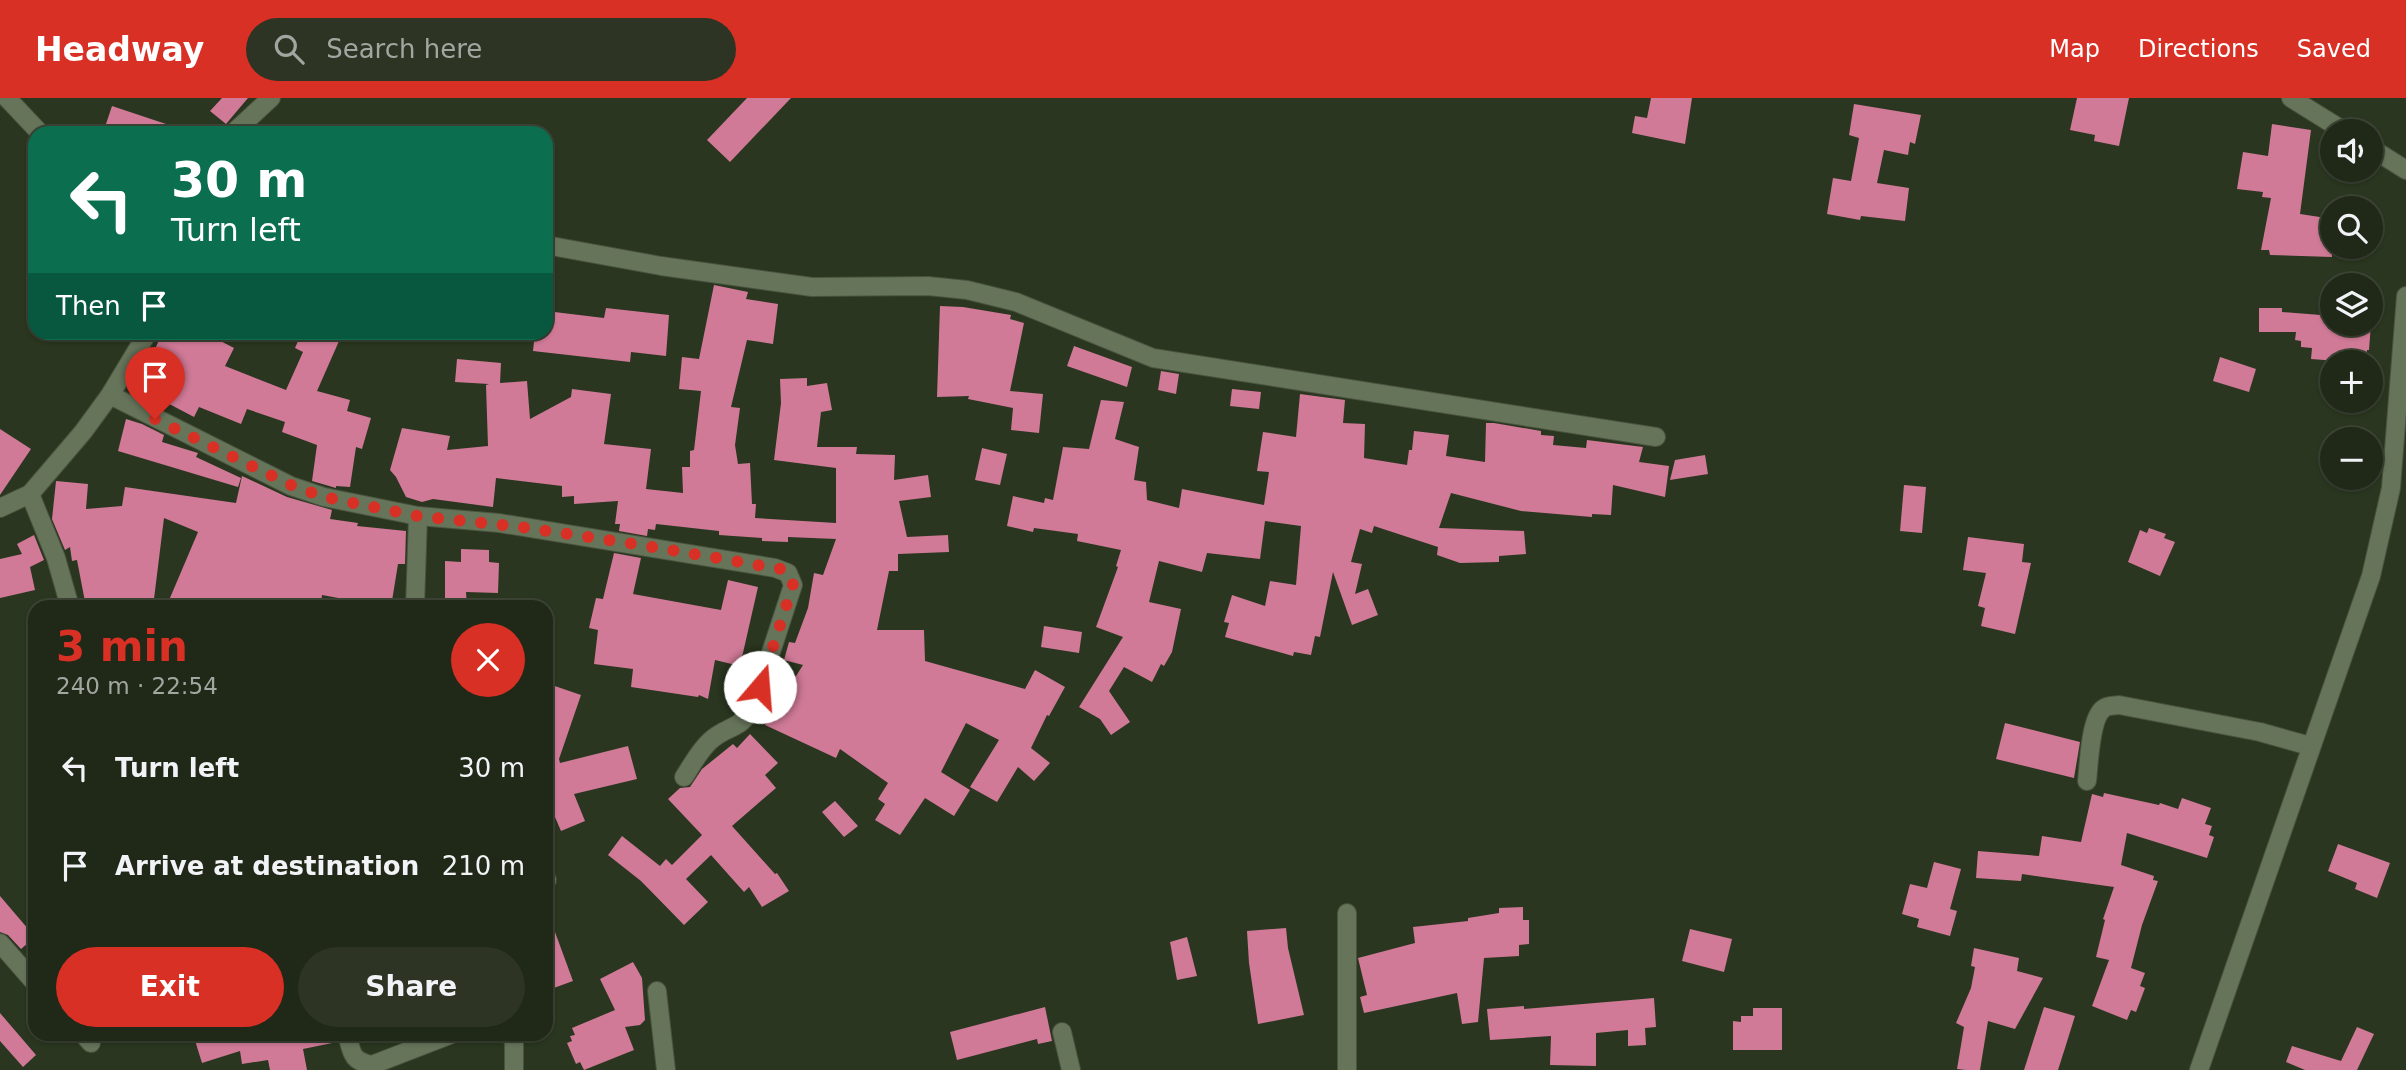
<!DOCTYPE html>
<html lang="en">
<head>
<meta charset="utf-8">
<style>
	body { margin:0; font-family:"DejaVu Sans",sans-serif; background:#2d3424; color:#f1f3f6; height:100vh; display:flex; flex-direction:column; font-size:26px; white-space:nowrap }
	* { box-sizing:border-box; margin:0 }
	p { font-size:23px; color:#a2a6a1 }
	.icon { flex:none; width:38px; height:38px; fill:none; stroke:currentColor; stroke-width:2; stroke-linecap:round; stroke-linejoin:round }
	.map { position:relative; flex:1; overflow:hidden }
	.details { position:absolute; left:28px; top:502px; width:525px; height:441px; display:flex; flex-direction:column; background:#202817; border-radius:21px; box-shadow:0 2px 5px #0004,0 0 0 2px #3d4436 }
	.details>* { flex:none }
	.banner { position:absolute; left:28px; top:28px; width:525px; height:214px; border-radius:21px; box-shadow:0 2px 5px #0004,0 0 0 2px #3d4436; background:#0b6e4f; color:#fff; overflow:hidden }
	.controls { position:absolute; left:2320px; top:21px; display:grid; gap:14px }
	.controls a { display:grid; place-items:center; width:63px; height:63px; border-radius:50%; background:#202817; box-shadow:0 2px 5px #0004,0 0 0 2px #3d4436; font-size:35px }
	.pin { position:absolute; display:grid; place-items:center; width:60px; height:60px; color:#fff; margin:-72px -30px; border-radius:50% 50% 50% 0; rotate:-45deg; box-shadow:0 0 7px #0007 }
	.pin .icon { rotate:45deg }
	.me { position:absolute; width:77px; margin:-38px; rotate:18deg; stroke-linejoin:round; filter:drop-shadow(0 0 5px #0008) }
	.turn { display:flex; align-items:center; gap:24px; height:147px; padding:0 28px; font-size:32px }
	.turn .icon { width:91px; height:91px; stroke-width:2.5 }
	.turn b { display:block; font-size:49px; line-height:60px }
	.then { display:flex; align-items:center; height:66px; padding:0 28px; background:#0003; gap:14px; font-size:26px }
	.round { display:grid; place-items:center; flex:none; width:74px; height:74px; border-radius:37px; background:#2d3424 }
	.overview { display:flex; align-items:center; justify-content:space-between; height:119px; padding:0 28px }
	h1 { font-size:42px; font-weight:700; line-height:52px; color:#d93025 }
	.action { display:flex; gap:14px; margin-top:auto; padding:14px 28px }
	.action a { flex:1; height:80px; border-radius:42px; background:#d93025; color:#fff; font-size:28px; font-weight:700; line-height:80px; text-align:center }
	.action a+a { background:#2d3424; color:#f1f3f6 }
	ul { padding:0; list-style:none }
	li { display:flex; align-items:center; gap:21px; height:98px; padding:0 28px }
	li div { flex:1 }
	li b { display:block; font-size:26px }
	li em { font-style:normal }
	header { display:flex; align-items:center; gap:42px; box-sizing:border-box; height:98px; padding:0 35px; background:#d93025; color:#fff }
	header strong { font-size:33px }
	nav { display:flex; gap:38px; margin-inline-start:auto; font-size:24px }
	.search { width:490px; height:63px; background:#2d3424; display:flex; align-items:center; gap:18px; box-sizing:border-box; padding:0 24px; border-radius:38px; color:#a2a6a1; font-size:26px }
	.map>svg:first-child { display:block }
	.building { fill:#d07a97 }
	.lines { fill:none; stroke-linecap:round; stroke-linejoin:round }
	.street-casing { stroke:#49533f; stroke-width:20 }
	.street { stroke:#66745a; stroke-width:18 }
	.route { stroke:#d93025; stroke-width:12; stroke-dasharray:0 21.6 }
</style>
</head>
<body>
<header>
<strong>Headway</strong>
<div class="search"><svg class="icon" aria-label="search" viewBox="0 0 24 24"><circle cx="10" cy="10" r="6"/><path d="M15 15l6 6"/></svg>Search here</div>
<nav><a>Map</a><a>Directions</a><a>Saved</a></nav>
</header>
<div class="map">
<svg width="2406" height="972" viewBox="0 0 2406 972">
	<rect width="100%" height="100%" fill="#2a361f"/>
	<!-- building -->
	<g class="building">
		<polygon points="222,0 248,0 226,26 210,13"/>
		<polygon points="747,0 791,0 730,64 707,42"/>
		<polygon points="1651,0 1692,0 1685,46 1632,35 1635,18 1647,20"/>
		<polygon points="2077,0 2129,0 2119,48 2094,43 2095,37 2070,32"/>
		<polygon points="1854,6 1921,17 1915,46 1910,44 1908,57 1884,52 1877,85 1909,90 1905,123 1861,118 1860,122 1827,116 1833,80 1851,83 1859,40 1849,37"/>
		<polygon points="112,8 184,32 184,35 103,35"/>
		<polygon points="2272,26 2311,32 2300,116 2333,121 2332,159 2270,157 2269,152 2261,152 2271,100 2262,99 2263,94 2237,91 2243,54 2268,58"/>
		<polygon points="714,187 748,194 746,201 778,206 773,246 747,242 731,309 740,310 735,347 738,366 750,365 752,406 756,406 755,420 836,425 836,370 774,362 781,305 780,281 807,280 807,288 827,285 832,312 821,314 817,349 857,349 856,356 895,357 894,382 928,377 931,399 899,403 907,439 948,437 949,454 898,456 898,473 889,473 877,532 924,532 925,563 1025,591 1035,572 1065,589 1049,618 1047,617 1031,650 1050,665 1034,683 1018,669 997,704 970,689 999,642 966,625 941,674 970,692 954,718 925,700 900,737 875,722 885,706 878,701 888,685 840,651 836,660 765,627 803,567 784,562 789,544 795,545 808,510 814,475 823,477 836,441 788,439 788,444 762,443 762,440 719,437 719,433 656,426 655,432 648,431 647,438 619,433 620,426 615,426 618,403 574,406 574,398 562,399 562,388 496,380 493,409 433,401 422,404 406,399 396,379 390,372 402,330 450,338 447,352 488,348 486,287 489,286 455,284 457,261 501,265 500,285 527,283 530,321 571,299 572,291 611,296 604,346 651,351 646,391 683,395 682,369 690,369 690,353 694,352 701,293 679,291 682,259 699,261"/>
		<polygon points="940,208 963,209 1011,217 1010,221 1024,225 1010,293 1043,296 1039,335 1011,332 1013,310 968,301 969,298 937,299"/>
		<polygon points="606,210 669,217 666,258 631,254 630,264 533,253 535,234 546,234 546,213 604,220"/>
		<polygon points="2259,210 2282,210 2282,214 2333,218 2333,226 2371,226 2369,252 2367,252 2367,257 2351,256 2351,264 2311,261 2312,250 2301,249 2301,243 2295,242 2296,234 2259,234"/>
		<polygon points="163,234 203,234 234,250 225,268 286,292 303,254 295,250 302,234 343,234 317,293 350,302 347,313 371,320 362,351 356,349 350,389 336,388 336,390 312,383 317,347 282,334 285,324 247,311 241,326 199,309 194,319 137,289"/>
		<polygon points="1074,248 1132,269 1127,289 1067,268"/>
		<polygon points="2220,259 2256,271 2249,294 2213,283"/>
		<polygon points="1161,273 1179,276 1176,296 1158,292"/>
		<polygon points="1232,291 1261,294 1259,311 1230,308"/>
		<polygon points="1300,296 1345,302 1343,325 1365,326 1364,360 1407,367 1409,352 1412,352 1414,333 1449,337 1446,358 1485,364 1486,325 1494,325 1541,333 1541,337 1554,338 1553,347 1586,350 1587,342 1643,349 1639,364 1669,368 1665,399 1613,387 1611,417 1592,416 1592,419 1521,413 1451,395 1439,430 1524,433 1526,456 1499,458 1499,464 1460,465 1437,457 1438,449 1374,428 1372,435 1360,431 1351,464 1362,466 1355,496 1368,491 1378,517 1352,527 1333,474 1320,539 1315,538 1311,557 1294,554 1293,558 1225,539 1229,525 1224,524 1232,497 1265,508 1270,483 1296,487 1301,428 1265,423 1260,461 1207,455 1202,474 1159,463 1149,504 1181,511 1172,554 1164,568 1161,566 1152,584 1124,569 1109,593 1130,624 1111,637 1100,621 1079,609 1123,539 1096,529 1118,469 1116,468 1121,452 1077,443 1078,436 1034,430 1033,434 1007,428 1013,398 1044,405 1045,400 1053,402 1063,349 1089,351 1101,302 1124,304 1115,341 1139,349 1134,382 1146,384 1147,402 1179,410 1182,391 1264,407 1269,374 1257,373 1263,334 1296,339"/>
		<polygon points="126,321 142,326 164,337 162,344 198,355 196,359 241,380 238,389 118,353"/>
		<polygon points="0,331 31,351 0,397"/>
		<polygon points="982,350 1007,356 1000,387 975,382"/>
		<polygon points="1705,357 1708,376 1670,382 1675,362"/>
		<polygon points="242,378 287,399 332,412 330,421 358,425 357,428 406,433 405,466 398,466 391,509 371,509 371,506 322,497 321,509 285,509 240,502 240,509 167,507 198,434 164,420 153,509 86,509 77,462 72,463 70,449 65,452 52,421 56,383 88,386 86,411 122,408 125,389 236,405"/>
		<polygon points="1904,387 1926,389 1922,435 1900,433"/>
		<polygon points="2149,430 2166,436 2164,440 2175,444 2160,478 2128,464 2140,432 2147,435"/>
		<polygon points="34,437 44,462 30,469 35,492 0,500 0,461 22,456 17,446"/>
		<polygon points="1968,439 2024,446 2022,464 2031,465 2015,536 1981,528 1985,510 1978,508 1986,475 1963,472"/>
		<polygon points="461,451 489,452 489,464 499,465 498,495 466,494 467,509 445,509 445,463 461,464"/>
		<polygon points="614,455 641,460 633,496 721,512 728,482 758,489 740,568 715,562 708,601 699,597 698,599 631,589 633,571 594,566 598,532 589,530 596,500 603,501"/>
		<polygon points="1044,528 1082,534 1079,555 1041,549"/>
		<polygon points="546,585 581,597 559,661 560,665 628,648 637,681 574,696 585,723 561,733 549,705 555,702 550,691 555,689 546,641"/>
		<polygon points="2005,625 2080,644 2074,680 1996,661"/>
		<polygon points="750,636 778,665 765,677 776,690 732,728 775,776 777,775 789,793 762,809 749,789 744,794 711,757 686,781 708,804 684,827 641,783 608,757 622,738 660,768 666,761 672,767 702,737 668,701 680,690 690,689 702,671 733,646 737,650"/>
		<polygon points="2104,695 2159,707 2160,705 2178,711 2182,700 2211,710 2205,726 2212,728 2209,737 2214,739 2207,760 2127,735 2121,767 2154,778 2153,782 2158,783 2142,827 2131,870 2145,875 2140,888 2145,890 2136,914 2131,912 2127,922 2092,908 2109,862 2096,859 2105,822 2103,821 2114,789 2022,776 2021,783 1976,780 1978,753 2039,758 2042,738 2081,744 2092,696 2103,699"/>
		<polygon points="835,703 858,728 844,739 822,714"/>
		<polygon points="2338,746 2390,765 2377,800 2355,791 2357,785 2328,773"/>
		<polygon points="1934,764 1961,771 1950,811 1957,813 1950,838 1917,829 1919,821 1902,816 1910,786 1927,790"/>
		<polygon points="0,798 35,839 21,851 8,837 0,834"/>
		<polygon points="1523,809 1523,822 1529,822 1529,846 1519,847 1519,858 1484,860 1478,924 1462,926 1457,895 1364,915 1360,899 1367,897 1358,860 1415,845 1413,829 1468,823 1468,820 1499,815 1499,810"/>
		<polygon points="546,815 548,815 573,883 551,891 546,878"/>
		<polygon points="1286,830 1288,850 1304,917 1258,926 1249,865 1247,833"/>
		<polygon points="1690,831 1732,841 1724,874 1682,863"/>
		<polygon points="1187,839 1197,878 1177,882 1170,844"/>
		<polygon points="1974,850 2019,860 2017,873 2043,880 2015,931 1988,923 1980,972 1966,972 1957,971 1964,929 1956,925 1971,890 1975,869 1971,868"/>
		<polygon points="633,864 642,880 645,922 640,927 625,929 634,952 584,972 580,964 576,966 567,945 572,943 570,938 575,937 572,930 615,912 600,881"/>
		<polygon points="1654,900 1656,929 1645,930 1646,947 1628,948 1628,932 1596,935 1596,968 1550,967 1551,938 1490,942 1487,911 1524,908 1524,911"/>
		<polygon points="1045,909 1052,943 1038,946 1037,941 957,962 950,934"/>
		<polygon points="2044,909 2075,918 2065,950 2058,972 2024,972"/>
		<polygon points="1753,910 1782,910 1782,952 1733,952 1733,923 1741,924 1741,918 1753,918"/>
		<polygon points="0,915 36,957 23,969 0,943"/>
		<polygon points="2357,929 2374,936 2357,972 2305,972 2286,964 2292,948 2341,963"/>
		<polygon points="193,936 336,936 337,944 303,951 307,972 270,972 268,962 242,966 240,953 202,965"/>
	</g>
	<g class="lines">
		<defs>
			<g id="street">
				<polyline points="7,0 40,35"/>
				<polyline points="2291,0 2344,33"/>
				<polyline points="233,35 271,0"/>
				<polyline points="2371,50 2406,72"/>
				<polyline points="546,147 661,168 812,189 928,188 967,192 1016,204 1153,260 1656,339"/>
				<path d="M 110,297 L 291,388 L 324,399 L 418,418 L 499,425 L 775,470 L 788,475 L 793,487 L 753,609 C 740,633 727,627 710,643 C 699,653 692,667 684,679"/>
				<polyline points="30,396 56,460 70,509"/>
				<polyline points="0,410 30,396 83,334 110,297 148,234"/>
				<polyline points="415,509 418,418"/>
				<path d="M 2087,683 C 2089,667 2090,621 2103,611 C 2107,607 2114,608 2119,607 L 2260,634 L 2310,648"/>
				<polyline points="546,780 547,782"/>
				<polyline points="1347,815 1347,972"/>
				<polyline points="0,845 35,885"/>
				<polyline points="657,893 666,972"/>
				<polyline points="1062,934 1071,972"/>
				<polyline points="83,936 91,945"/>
				<path d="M 347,936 C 352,955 351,963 372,967 L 452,936"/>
				<polyline points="510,936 514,944 514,972"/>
				<polyline points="2199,972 2371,478 2391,390 2406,198"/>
			</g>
		</defs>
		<!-- street casing -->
		<use href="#street" class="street-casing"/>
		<!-- street -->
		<use href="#street" class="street"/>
	</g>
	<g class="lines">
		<!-- route -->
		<polyline class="route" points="155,321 291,387 324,399 418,418 521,429 641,447 781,471 788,475 793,487 760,589"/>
	</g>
</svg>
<div class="controls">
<a><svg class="icon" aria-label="sound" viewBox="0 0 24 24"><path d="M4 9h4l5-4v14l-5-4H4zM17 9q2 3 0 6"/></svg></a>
<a><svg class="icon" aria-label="search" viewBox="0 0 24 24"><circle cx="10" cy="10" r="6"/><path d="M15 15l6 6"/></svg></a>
<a><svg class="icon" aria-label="layers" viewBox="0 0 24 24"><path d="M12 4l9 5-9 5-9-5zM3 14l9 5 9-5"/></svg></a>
<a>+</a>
<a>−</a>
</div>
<div class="pin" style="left:155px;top:321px;background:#d93025"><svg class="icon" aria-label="arrive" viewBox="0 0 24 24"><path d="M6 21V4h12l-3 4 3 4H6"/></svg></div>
<svg class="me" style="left:760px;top:589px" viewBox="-20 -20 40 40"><circle r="19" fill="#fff"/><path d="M0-13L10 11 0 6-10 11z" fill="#d93025"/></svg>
<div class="banner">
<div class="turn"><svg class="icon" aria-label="left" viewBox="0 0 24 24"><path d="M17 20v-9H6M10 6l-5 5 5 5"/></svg><div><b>30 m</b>Turn left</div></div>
<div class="then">Then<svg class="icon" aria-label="arrive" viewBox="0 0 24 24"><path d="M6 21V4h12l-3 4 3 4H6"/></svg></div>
</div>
<section class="details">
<div class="overview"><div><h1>3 min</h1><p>240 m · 22:54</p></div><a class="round" style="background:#d93025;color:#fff"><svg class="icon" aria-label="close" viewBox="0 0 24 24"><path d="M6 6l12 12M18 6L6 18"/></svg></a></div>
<ul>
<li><svg class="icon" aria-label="left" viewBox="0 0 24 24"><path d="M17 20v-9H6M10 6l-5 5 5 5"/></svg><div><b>Turn left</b></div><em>30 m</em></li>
<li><svg class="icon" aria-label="arrive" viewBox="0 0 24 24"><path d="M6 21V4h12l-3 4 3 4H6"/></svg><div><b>Arrive at destination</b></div><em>210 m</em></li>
</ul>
<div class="action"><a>Exit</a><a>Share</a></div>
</section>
</div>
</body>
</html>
